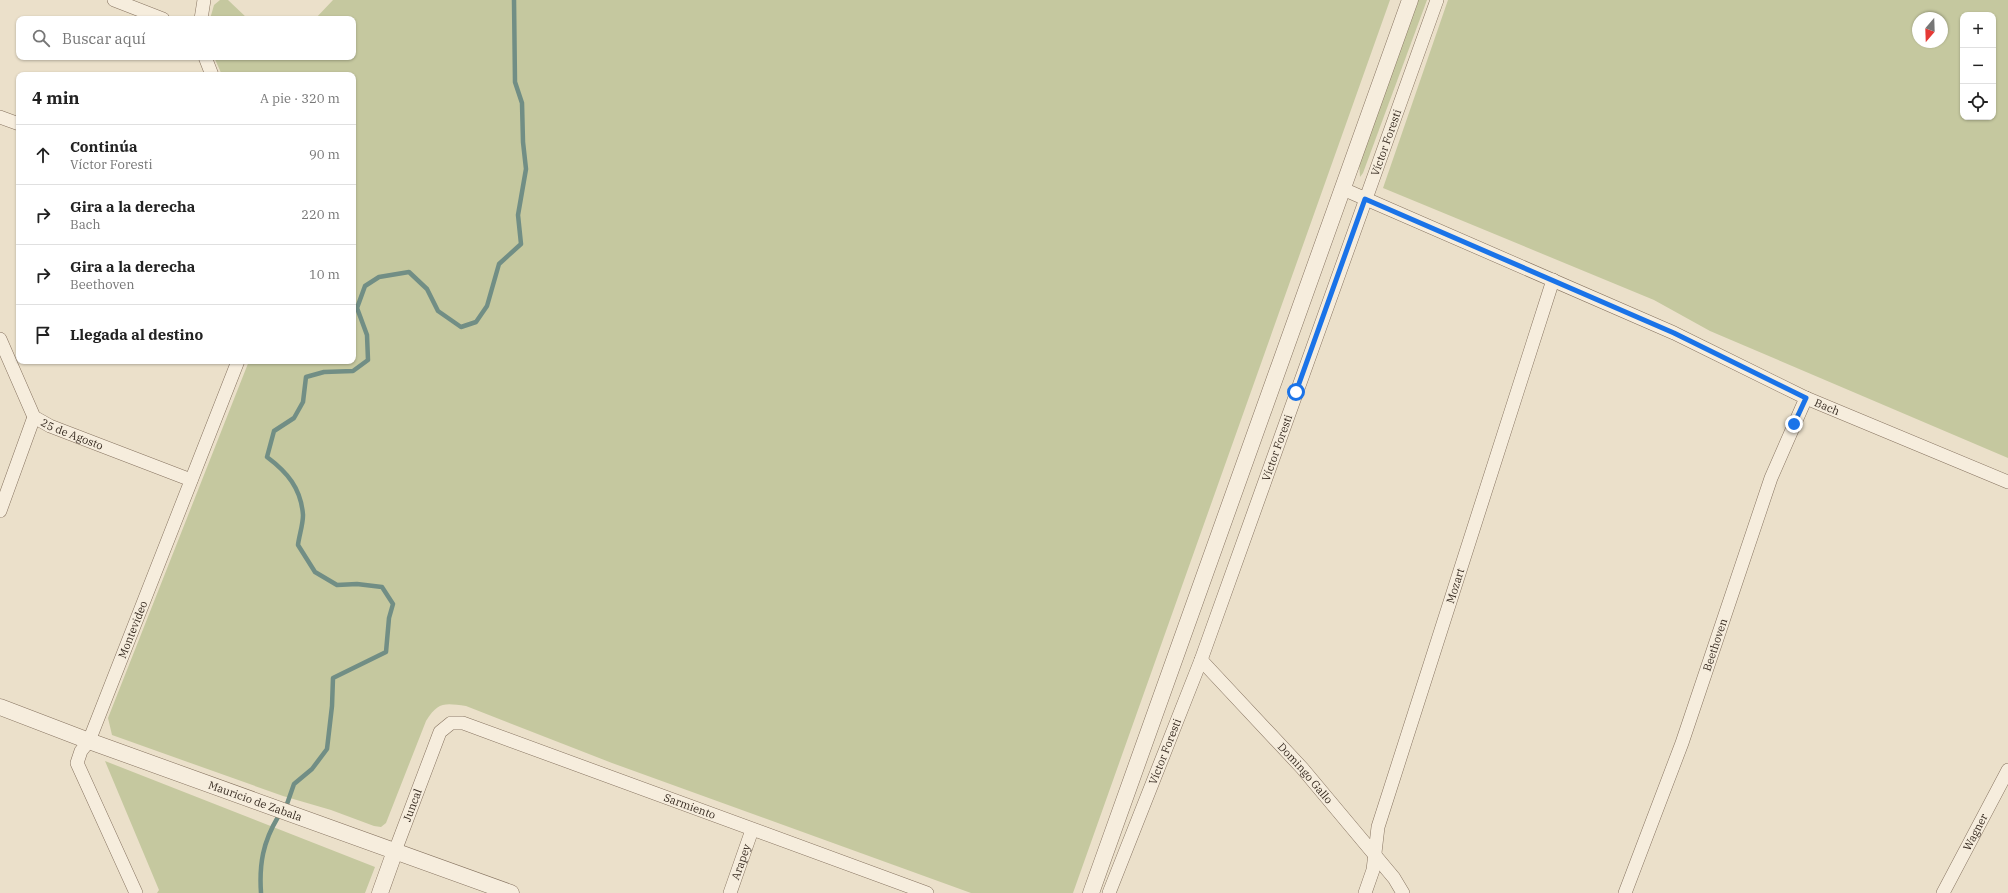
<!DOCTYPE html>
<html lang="es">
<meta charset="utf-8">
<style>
body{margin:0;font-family:"IBM Plex Serif",serif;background:#f2f2f2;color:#222}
.controls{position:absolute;right:12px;top:12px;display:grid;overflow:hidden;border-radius:8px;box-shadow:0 1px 3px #0004}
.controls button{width:36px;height:36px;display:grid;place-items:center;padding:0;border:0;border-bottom:1px solid #e0e0e0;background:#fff;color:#222;font:20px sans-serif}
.compass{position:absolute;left:1912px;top:12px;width:36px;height:36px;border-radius:50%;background:#fff;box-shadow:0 1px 3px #0004;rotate:199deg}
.stop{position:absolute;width:12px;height:12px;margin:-9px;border:3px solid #1a73e8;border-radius:50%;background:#fff}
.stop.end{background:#1a73e8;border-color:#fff;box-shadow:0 1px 4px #0008}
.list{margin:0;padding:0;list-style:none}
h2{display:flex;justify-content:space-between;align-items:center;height:52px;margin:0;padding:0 16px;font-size:17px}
h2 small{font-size:13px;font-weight:400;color:#767676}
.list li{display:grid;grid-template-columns:26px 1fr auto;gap:12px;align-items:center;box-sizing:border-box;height:60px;padding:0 16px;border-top:1px solid #e0e0e0}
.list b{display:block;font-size:15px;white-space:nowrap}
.list p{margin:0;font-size:13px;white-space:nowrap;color:#767676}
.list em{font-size:13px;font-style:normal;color:#767676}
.icon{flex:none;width:22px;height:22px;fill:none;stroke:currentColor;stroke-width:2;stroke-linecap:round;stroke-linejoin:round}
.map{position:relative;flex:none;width:2008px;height:893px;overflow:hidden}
.search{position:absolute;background:#fff;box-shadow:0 1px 3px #0004;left:16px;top:16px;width:340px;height:44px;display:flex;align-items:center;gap:10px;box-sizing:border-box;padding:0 14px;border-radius:8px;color:#767676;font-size:15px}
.panel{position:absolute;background:#fff;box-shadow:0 1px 3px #0004;left:16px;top:72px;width:340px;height:292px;border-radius:8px}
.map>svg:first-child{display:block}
.green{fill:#c5c89f;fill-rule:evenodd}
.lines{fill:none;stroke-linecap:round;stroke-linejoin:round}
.stream{stroke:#718e85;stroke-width:4.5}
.minor-casing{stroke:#867360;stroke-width:14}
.tertiary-casing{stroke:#867360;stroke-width:17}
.minor{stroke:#f6eddd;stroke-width:13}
.tertiary{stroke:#f6eddd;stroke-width:16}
.route{stroke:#1a73e8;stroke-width:5}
.labels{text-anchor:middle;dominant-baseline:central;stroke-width:3;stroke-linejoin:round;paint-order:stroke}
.street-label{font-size:11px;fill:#382c22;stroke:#f3ead9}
</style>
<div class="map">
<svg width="2008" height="893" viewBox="0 0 2008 893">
<rect width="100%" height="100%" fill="#ebe0ca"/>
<g class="green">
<path d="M220,0H228L248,19H210L214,5Z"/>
<path d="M333,0H1390L1073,893H971L612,763L466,706C444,703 438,702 426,721L386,823L381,827L374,826L331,810L283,796L112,735L108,718L249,361H353V75H222L214,57H353V19H315Z"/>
<path d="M1416,0H1427L1363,173L1360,177L1359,162Z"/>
<path d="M1448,0H2008V458L1710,331L1654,300L1383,188ZM1963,15H1993V117H1963ZM1918,18H1942V42H1918Z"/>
<path d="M105,761L375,867L365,893H157L159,890Z"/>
</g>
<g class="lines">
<g class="stream">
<path d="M287,804L294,784L312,769L327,749L332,706L333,678L386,652L389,618L393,604L382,587L357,584L337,585L315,572L298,545C299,536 303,525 303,515C301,488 287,472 267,457L274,431L294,418L303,402L306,377L324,372L353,371L368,360L367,335L357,308L365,286L379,277L409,272L427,289L438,311L461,327L476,322L487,306L499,264L521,244L518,215L526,169L523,142L522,103L515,82L514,0"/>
<path d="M261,893C259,864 263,842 278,817"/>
</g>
<defs>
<g id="minor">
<path d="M114,0L163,19"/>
<path d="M201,19L204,0"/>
<path d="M205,57L212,75"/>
<path d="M0,117L19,124"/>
<path id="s1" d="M1343,189L1674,333L1806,398L2008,482"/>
<path id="s2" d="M0,339L34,417L50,426L191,480"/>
<path d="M0,511L34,417"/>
<path id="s3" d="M1201,660L1302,768L1394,878L1403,893"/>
<path id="s4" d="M395,851L440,732L451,723H463L927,893"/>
<path id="s5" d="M136,893L77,763L81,751L89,741L238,361"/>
<path id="s6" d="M730,893L752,830"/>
<path id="s7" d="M1109,893L1201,660L1437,0"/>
<path id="s8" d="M1365,893L1373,870L1378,827L1553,280"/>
<path id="s9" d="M1625,893L1682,743L1771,478L1806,398"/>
<path id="s10" d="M1943,893L2008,770"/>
</g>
<g id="tertiary">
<path id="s11" d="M0,707L89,741L511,893"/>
<path d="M380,893L395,851"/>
<path d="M1091,893L1410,0"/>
</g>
</defs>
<use href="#minor" class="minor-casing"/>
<use href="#tertiary" class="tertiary-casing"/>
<use href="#minor" class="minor"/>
<use href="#tertiary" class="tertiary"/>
</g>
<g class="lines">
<path class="route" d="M1296,392L1365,199L1674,333L1806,398L1794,424"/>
</g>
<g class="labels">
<g class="street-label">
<text stroke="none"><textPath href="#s7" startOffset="800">Víctor Foresti</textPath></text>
<text stroke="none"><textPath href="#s1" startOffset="531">Bach</textPath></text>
<text stroke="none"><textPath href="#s2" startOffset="127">25 de Agosto</textPath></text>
<text stroke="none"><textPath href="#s7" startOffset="476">Víctor Foresti</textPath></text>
<text stroke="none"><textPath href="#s8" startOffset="321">Mozart</textPath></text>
<text stroke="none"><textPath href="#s5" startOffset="288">Montevideo</textPath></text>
<text stroke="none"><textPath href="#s9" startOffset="264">Beethoven</textPath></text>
<text stroke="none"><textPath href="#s7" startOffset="152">Víctor Foresti</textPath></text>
<text stroke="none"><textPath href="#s3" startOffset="154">Domingo Gallo</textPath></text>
<text stroke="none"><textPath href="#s11" startOffset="272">Mauricio de Zabala</textPath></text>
<text stroke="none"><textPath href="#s4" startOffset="49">Juncal</textPath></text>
<text stroke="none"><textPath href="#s4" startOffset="395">Sarmiento</textPath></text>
<text stroke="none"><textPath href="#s10" startOffset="69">Wagner</textPath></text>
<text stroke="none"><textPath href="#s6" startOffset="33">Arapey</textPath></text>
</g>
</g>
</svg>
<div class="controls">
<button>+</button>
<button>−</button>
<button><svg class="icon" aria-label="locate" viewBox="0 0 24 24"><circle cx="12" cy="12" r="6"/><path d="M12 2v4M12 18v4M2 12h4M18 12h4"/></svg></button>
</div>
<svg class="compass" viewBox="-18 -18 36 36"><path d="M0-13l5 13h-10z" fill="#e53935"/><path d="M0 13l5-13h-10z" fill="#767676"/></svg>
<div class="stop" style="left:1296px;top:392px"></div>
<div class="stop end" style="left:1794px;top:424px"></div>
<div class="search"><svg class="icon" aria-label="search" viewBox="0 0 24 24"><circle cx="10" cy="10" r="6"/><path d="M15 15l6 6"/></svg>Buscar aquí</div>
<section class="panel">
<h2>4 min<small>A pie · 320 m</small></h2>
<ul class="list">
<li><svg class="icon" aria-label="ahead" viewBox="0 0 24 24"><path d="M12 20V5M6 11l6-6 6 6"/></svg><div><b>Continúa</b><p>Víctor Foresti</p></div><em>90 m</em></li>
<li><svg class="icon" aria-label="right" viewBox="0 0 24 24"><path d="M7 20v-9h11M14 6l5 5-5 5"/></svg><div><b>Gira a la derecha</b><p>Bach</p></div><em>220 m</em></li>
<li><svg class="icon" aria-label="right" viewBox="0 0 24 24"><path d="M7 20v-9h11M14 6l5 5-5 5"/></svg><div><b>Gira a la derecha</b><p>Beethoven</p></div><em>10 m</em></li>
<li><svg class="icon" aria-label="arrive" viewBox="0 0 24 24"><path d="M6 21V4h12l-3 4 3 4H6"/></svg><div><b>Llegada al destino</b></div></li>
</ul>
</section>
</div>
